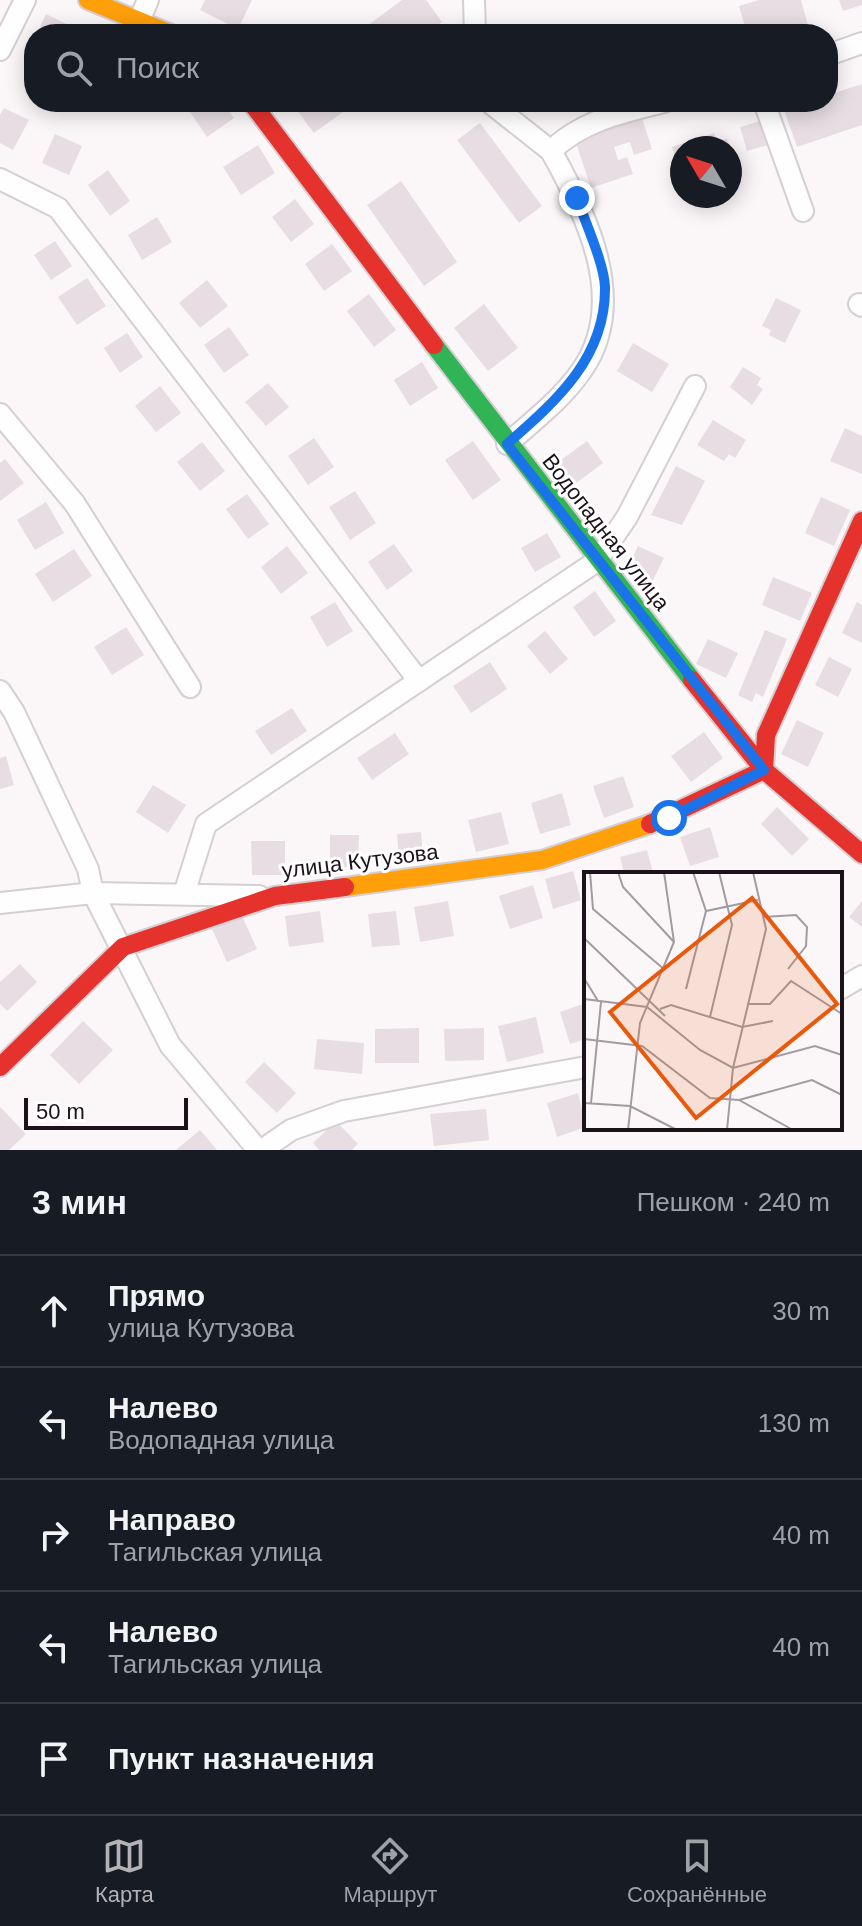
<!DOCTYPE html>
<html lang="ru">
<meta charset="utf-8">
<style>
body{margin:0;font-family:Helvetica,sans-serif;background:#20242c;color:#f1f3f6}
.compass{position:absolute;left:670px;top:136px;width:72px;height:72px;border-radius:50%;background:#171b24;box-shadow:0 4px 20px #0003;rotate:309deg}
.scale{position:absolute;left:24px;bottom:20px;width:164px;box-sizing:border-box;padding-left:8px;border:4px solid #1c1219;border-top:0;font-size:22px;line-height:28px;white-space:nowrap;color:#1c1219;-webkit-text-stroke:6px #fff;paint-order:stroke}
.stop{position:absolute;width:24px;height:24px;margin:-18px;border:6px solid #1a73e8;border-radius:50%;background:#fff}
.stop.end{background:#1a73e8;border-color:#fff;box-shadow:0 2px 8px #0008}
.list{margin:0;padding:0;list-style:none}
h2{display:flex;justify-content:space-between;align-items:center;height:104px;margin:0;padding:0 32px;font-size:34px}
h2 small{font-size:26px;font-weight:400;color:#9ea1a6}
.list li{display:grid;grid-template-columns:52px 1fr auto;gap:24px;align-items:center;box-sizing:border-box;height:112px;padding:0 32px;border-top:2px solid #363941}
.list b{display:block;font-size:30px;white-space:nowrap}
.list p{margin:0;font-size:26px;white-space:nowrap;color:#9ea1a6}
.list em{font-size:26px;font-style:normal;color:#9ea1a6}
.icon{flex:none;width:44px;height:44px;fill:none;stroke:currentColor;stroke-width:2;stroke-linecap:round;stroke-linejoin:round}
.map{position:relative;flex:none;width:862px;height:1150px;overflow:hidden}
.search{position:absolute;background:#171b24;box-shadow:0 4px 20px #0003;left:24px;right:24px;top:24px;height:88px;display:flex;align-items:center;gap:20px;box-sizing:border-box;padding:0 28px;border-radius:32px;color:#9ea1a6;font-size:30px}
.sheet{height:664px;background:#171b24}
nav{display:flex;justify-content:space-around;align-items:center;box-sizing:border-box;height:112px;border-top:2px solid #363941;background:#171b24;font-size:22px;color:#9ea1a6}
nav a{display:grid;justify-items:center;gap:4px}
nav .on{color:#b4b2b6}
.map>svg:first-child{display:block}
.building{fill:#e7dde3}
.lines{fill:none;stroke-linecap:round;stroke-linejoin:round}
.street-casing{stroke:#d5ced2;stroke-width:24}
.fast-casing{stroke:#d5ced2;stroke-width:22}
.slow-casing{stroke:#d5ced2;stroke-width:22}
.jam-casing{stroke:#d5ced2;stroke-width:22}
.street{stroke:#fefefe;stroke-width:20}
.fast{stroke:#30b455;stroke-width:18}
.slow{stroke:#ff9f0a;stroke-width:18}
.jam{stroke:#e5322d;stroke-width:18}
.route{stroke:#1a73e8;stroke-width:10}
.labels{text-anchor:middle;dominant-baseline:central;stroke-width:6;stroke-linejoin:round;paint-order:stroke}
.street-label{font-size:22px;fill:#1c1219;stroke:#fff}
.inset-road{fill:none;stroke:#a29b9f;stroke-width:2}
.view{fill:#e8590c;fill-opacity:0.15;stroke:#e8590c;stroke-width:4}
.inset-edge{fill:none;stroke:#1c1219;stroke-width:4}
</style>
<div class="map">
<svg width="862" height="1150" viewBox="0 0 862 1150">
<rect width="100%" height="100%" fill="#fbf7f9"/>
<g class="building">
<path d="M205,0H252L238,29L200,10Z"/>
<path d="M402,0H426L442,22L426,34H373L367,26Z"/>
<path d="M759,0H801L808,25L774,34H747L739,6Z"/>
<path d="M839,0H862V5L843,11Z"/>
<path d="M46,14L73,27L69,34H37Z"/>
<path d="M699,24L702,34H670V33Z"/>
<path d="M862,84V125L797,147L784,110L808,102H828V95Z"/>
<path d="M198,102H222L234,118L207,137L188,109Z"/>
<path d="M291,102H336L343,112L314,133Z"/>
<path d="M4,108L29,120L13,150L0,143V115Z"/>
<path d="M642,118L652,149L634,155L630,142L614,147L618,160L627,157L633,174L591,188L575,140Z"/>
<path d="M764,120L771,144L747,151L740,127Z"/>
<path d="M480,123L542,206L519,223L457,140Z"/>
<path d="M714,133L717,142L727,139L730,148H682L681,176L672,147Z"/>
<path d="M55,134L82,146L69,175L42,163Z"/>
<path d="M258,145L275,173L241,195L223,167Z"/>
<path d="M108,170L130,201L110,216L88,185Z"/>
<path d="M401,181L457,262L424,286L367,205Z"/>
<path d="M295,199L314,224L291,242L272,217Z"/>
<path d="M157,217L172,242L142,260L128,235Z"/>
<path d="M55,241L72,266L51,280L34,255Z"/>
<path d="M332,244L352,271L324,291L305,264Z"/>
<path d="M87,278L106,306L77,325L58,297Z"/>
<path d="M207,280L228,306L200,328L179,303Z"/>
<path d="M369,294L396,330L374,347L347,311Z"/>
<path d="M776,298L801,310L785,343L769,335L771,330L762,326Z"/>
<path d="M484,304L518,348L488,371L454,328Z"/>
<path d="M229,327L249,355L224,373L204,345Z"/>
<path d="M127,333L143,357L120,373L104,348Z"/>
<path d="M633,343L669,364L652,392L617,371Z"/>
<path d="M422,362L438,388L410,406L394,380Z"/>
<path d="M743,367L761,378L757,385L763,389L752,405L730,387Z"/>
<path d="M268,383L289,407L266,426L245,402Z"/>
<path d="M160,386L181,413L156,432L135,406Z"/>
<path d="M713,420L746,440L735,458L729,454L724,461L697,445Z"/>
<path d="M845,428L862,436V474L830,461Z"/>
<path d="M314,438L334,467L308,485L288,456Z"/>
<path d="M473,441L501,480L473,500L445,460Z"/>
<path d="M587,441L603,463L571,487L554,465Z"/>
<path d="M202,442L225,471L200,491L177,462Z"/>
<path d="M5,459L24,483L0,501V463Z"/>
<path d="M676,466L705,481L682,525L651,515Z"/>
<path d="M355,491L376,523L350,540L329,507Z"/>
<path d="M247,494L269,524L248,539L226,509Z"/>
<path d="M821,497L850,510L834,546L805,533Z"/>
<path d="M46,502L64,533L35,550L17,520Z"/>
<path d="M547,533L561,557L535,572L521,548Z"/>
<path d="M394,544L413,571L387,590L368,562Z"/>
<path d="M287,546L308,573L281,594L261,567Z"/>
<path d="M638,546L664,558L651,584L643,580L646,573L629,565Z"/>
<path d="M74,549L92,576L53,602L35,574Z"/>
<path d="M773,577L812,593L800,621L762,605Z"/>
<path d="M595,591L616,621L594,637L573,607Z"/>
<path d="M335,602L353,631L327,647L310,617Z"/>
<path d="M857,602L862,605V643L842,633Z"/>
<path d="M126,627L144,655L112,675L94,647Z"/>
<path d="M765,630L787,639L763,697L756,693L752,702L738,695Z"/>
<path d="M545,631L568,659L550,674L527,646Z"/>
<path d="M708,639L738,653L726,678L696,664Z"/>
<path d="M829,657L852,669L838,697L815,685Z"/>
<path d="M490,662L507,689L471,713L453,686Z"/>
<path d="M292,708L307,731L271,755L255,731Z"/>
<path d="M797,720L824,733L808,767L781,754Z"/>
<path d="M704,732L723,758L691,782L671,756Z"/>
<path d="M395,733L409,754L372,780L357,758Z"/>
<path d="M6,756L14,785L0,789V758Z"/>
<path d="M623,776L634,807L604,818L593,786Z"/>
<path d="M153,785L186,805L168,833L136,812Z"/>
<path d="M562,793L571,825L540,834L531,803Z"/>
<path d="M777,807L809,839L792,856L761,824Z"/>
<path d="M501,812L509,844L476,852L468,820Z"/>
<path d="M710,827L719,857L690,866L680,837Z"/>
<path d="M421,832L423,858L399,860L397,834Z"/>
<path d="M330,835H359L358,867H330Z"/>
<path d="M251,841H285V875H252Z"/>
<path d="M647,850L653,873L624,874L620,857Z"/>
<path d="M573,871L581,900L553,909L545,879Z"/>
<path d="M533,885L543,918L510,929L499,896Z"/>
<path d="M448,901L454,936L420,942L414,907Z"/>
<path d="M862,901V927L849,917Z"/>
<path d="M320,911L324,942L289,947L285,916Z"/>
<path d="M396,911L400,945L372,947L368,914Z"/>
<path d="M242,916L257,949L227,962L212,929Z"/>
<path d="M20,964L37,982L7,1011L0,1004V982Z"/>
<path d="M586,1003V1039L570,1044L560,1012Z"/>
<path d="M536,1017L544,1053L507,1062L498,1026Z"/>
<path d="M83,1021L113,1050L79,1084L50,1055Z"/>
<path d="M419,1028V1063H375V1029Z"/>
<path d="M484,1028V1060L445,1061L444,1029Z"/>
<path d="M317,1039L364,1043L362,1074L314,1069Z"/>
<path d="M264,1062L296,1093L277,1113L245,1082Z"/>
<path d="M578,1093L586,1127L557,1137L547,1103Z"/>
<path d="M0,1107L26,1134L9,1150H0Z"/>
<path d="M486,1109L489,1140L434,1146L430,1114Z"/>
<path d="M336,1121L358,1144L352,1150H319L313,1143Z"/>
<path d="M200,1130L217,1150H176Z"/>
</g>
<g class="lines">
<defs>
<g id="street">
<path d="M474,0L475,34"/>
<path d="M139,21L148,0"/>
<path d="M0,50L25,0"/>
<path d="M828,55L862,43"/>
<path d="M489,102L551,151"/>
<path d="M764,102L803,211"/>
<path d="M0,179L58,208L419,681"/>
<path d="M859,304L862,306"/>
<path d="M0,414L75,504L190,687"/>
<path d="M507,444C533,421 562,399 582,370C629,302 587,215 551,151C581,121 623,112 664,102"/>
<path d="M0,691L14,712L88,869L93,893L170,1045L258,1150"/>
<path d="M184,894L206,824L597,561L627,517L695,386"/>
<path d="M0,903L93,893L259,896"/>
<path d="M840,989L862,976"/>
<path d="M262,1150L291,1130L344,1111L586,1067"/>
</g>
<path id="fast" d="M434,345L692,680"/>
<g id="slow">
<path d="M88,0L171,34"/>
<path d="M345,887L542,860L650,824"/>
</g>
<g id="jam">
<path d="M251,102L434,345"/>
<path d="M692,680L764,770L862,854"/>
<path d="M650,824L764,770L766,735L862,521"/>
<path d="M0,1067L123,947L275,896L345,887"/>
</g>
</defs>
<use href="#street" class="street-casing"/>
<use href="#fast" class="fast-casing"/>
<use href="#slow" class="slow-casing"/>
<use href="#jam" class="jam-casing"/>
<use href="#street" class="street"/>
<use href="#fast" class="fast"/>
<use href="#slow" class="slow"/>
<use href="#jam" class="jam"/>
</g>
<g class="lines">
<path class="route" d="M577,198C585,222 604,263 605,287C606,358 556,401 507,444L764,770L669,818"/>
</g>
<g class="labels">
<g class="street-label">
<text transform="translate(606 532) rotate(52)">Водопадная улица</text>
<text transform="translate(360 861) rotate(-7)">улица Кутузова</text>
</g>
</g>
<g transform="translate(584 872)">
<rect width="258" height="258" fill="#fbf7f9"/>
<path class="inset-road" d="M6,0L9,37L81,98M34,0L39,15L90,70M109,0L122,39L174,28M179,45L212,43L223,55L222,74L204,97M0,66L81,144M0,106L14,129M102,117L122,39M0,127L63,135L116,178L149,196L231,174L258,183M163,132H186L207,109L258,142M76,137L87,133L158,155L189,149M126,145L148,53L135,0M0,167L58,174L126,226L155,228L209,258M155,228L228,208L258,223M0,231L46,234L93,258M7,231L17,130M44,258L56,151L90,70L80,0M143,258L149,196L182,57L169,0"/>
<path class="view" d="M168,26L253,132L112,246L26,140Z"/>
<rect width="258" height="258" class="inset-edge"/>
</g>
</svg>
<svg class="compass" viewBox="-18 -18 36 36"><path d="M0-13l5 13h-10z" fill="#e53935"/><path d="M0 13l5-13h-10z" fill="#9ea1a6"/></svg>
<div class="scale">50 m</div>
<div class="stop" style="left:669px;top:818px"></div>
<div class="stop end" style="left:577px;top:198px"></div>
<div class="search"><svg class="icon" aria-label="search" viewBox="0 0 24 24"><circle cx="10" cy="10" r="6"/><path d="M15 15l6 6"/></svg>Поиск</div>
</div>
<section class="sheet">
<h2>3 мин<small>Пешком · 240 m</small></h2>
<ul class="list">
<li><svg class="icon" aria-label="ahead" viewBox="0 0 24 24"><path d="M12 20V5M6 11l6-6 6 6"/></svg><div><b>Прямо</b><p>улица Кутузова</p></div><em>30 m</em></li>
<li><svg class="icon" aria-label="left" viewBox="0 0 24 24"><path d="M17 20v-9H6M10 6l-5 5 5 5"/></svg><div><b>Налево</b><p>Водопадная улица</p></div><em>130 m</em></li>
<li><svg class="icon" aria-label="right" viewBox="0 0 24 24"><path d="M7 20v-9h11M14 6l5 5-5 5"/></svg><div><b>Направо</b><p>Тагильская улица</p></div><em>40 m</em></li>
<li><svg class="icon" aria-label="left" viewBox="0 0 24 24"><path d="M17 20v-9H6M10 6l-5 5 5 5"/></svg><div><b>Налево</b><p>Тагильская улица</p></div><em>40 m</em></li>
<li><svg class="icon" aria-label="arrive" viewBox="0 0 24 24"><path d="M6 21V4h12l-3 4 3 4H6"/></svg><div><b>Пункт назначения</b></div></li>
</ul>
</section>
<nav>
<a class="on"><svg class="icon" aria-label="map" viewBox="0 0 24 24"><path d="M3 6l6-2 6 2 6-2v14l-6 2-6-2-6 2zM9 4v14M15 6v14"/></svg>Карта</a>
<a><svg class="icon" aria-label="directions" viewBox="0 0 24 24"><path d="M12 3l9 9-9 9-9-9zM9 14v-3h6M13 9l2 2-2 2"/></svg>Маршрут</a>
<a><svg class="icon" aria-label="saved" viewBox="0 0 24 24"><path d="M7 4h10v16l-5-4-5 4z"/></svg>Сохранённые</a>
</nav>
